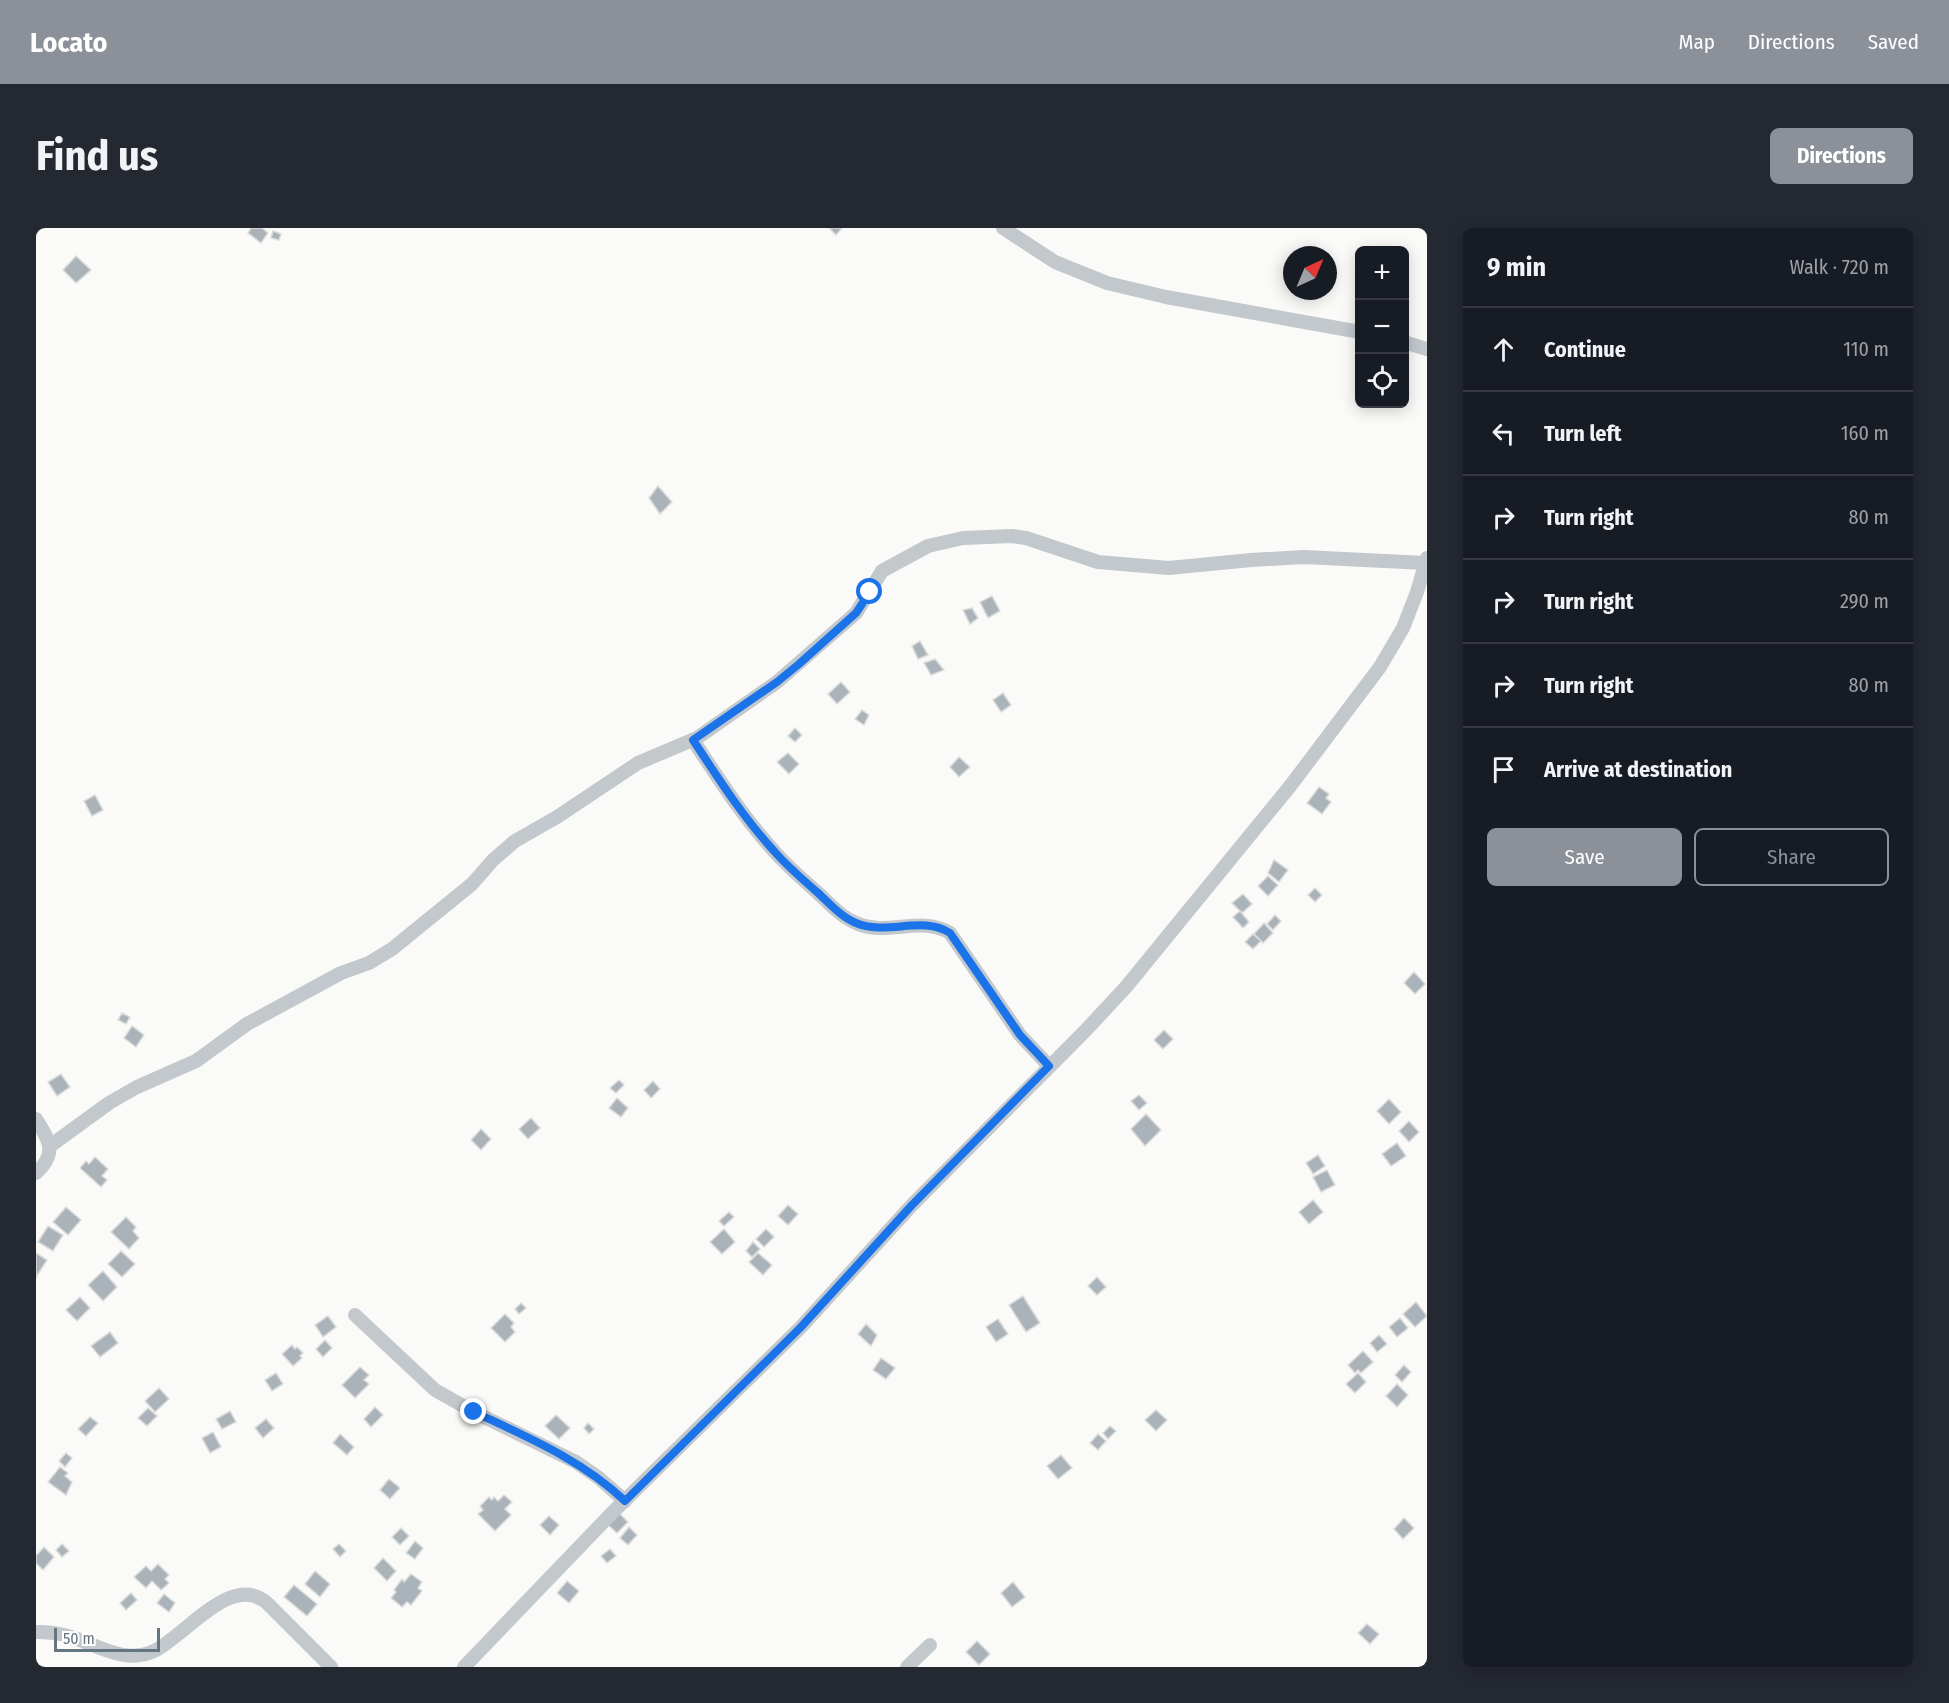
<!DOCTYPE html>
<meta charset="utf-8">
<style>
body{margin:0;font-family:"Fira Sans Condensed",sans-serif;background:#242831;color:#f1f3f6}
.controls{position:absolute;right:18px;top:18px;display:grid;overflow:hidden;border-radius:9px;box-shadow:0 3px 15px #0003}
.controls button{width:54px;height:54px;display:grid;place-items:center;padding:0;border:0;border-bottom:2px solid #363941;background:#171b24;color:#f1f3f6;font:30px sans-serif}
.compass{position:absolute;left:1247px;top:18px;width:54px;height:54px;border-radius:50%;background:#171b24;box-shadow:0 3px 15px #0003;rotate:44deg}
.scale{position:absolute;left:18px;bottom:15px;width:106px;box-sizing:border-box;padding-left:6px;border:3px solid #657683;border-top:0;font-size:16px;line-height:21px;white-space:nowrap;color:#657683;-webkit-text-stroke:4px #fff;paint-order:stroke}
.stop{position:absolute;width:18px;height:18px;margin:-14px;border:4px solid #1a73e8;border-radius:50%;background:#fff}
.stop.end{background:#1a73e8;border-color:#fff;box-shadow:0 2px 6px #0008}
.list{margin:0;padding:0;list-style:none}
h2{display:flex;justify-content:space-between;align-items:center;height:78px;margin:0;padding:0 24px;font-size:26px}
h2 small{font-size:20px;font-weight:400;color:#9ea1a6}
.list li{display:grid;grid-template-columns:39px 1fr auto;gap:18px;align-items:center;box-sizing:border-box;height:84px;padding:0 24px;border-top:2px solid #363941}
.list b{display:block;font-size:22px;white-space:nowrap}
.list em{font-size:20px;font-style:normal;color:#9ea1a6}
.actions{display:flex;gap:12px;padding:18px 24px}
.actions a{flex:1;padding:14px 0;border:2px solid #8c9099;border-radius:9px;text-align:center;font-size:21px;color:#8c9099}
.actions .main{background:#8c9099;color:#fff}
.icon{flex:none;width:33px;height:33px;fill:none;stroke:currentColor;stroke-width:2;stroke-linecap:round;stroke-linejoin:round}
.map{position:relative;flex:none;width:1391px;height:1439px;overflow:hidden;border-radius:9px}
header{display:flex;align-items:center;gap:36px;box-sizing:border-box;height:84px;padding:0 30px;background:#8c9099;color:#fff}
header strong{font-size:28px}
nav{display:flex;gap:33px;margin-inline-start:auto;font-size:21px}
.intro{display:flex;align-items:center;justify-content:space-between;box-sizing:border-box;height:144px;padding:0 36px}
h1{margin:0;font-size:42px}
.button{padding:15px 27px;border-radius:9px;background:#8c9099;color:#fff;font-size:21px;font-weight:700}
main{display:flex;gap:36px;padding:0 36px}
aside{flex:1;background:#171b24;border-radius:9px;box-shadow:0 3px 15px #0003}
.map>svg:first-child{display:block}
.building{fill:#aab3b9;stroke:#dcdcda;stroke-width:1.5}
.lines{fill:none;stroke-linecap:round;stroke-linejoin:round}
.street{stroke:#c3c8cc;stroke-width:14}
.route{stroke:#1a73e8;stroke-width:8}
</style>
<header>
<strong>Locato</strong>
<nav><a>Map</a><a>Directions</a><a>Saved</a></nav>
</header>
<div class="intro"><h1>Find us</h1><a class="button">Directions</a></div>
<main>
<div class="map">
<svg width="1391" height="1439" viewBox="0 0 1391 1439">
<rect width="100%" height="100%" fill="#fafaf8"/>
<g class="building">
<path d="M215,0H226L232,5L225,15L212,5Z"/>
<path d="M793,0H806L800,7Z"/>
<path d="M237,3L245,6L243,12L235,10Z"/>
<path d="M40,28L55,42L40,55L27,42Z"/>
<path d="M622,258L636,274L624,286L613,270Z"/>
<path d="M956,368L964,383L952,390L944,374Z"/>
<path d="M936,380L942,390L934,396L927,382Z"/>
<path d="M884,413L892,427L882,431L876,418Z"/>
<path d="M899,431L908,442L895,447L888,435Z"/>
<path d="M805,454L814,464L801,476L792,466Z"/>
<path d="M967,465L975,477L965,484L957,472Z"/>
<path d="M826,482L833,487L828,497L819,491Z"/>
<path d="M759,500L766,507L759,514L752,508Z"/>
<path d="M752,525L763,536L753,546L741,534Z"/>
<path d="M923,529L934,539L923,549L914,539Z"/>
<path d="M1283,559L1293,566L1290,570L1295,574L1286,586L1271,575Z"/>
<path d="M59,567L67,582L56,588L48,573Z"/>
<path d="M1238,632L1252,642L1243,654L1232,645Z"/>
<path d="M1232,648L1242,657L1232,668L1222,658Z"/>
<path d="M1279,660L1286,667L1279,674L1272,667Z"/>
<path d="M1207,666L1216,676L1206,685L1196,675Z"/>
<path d="M1204,683L1213,694L1207,700L1197,689Z"/>
<path d="M1239,687L1245,693L1237,702L1231,696Z"/>
<path d="M1228,695L1237,705L1227,715L1218,706Z"/>
<path d="M1217,706L1225,713L1217,721L1209,714Z"/>
<path d="M1378,744L1389,756L1379,766L1368,755Z"/>
<path d="M86,785L94,789L90,796L82,792Z"/>
<path d="M96,798L108,807L100,819L88,810Z"/>
<path d="M1128,802L1137,811L1127,821L1118,812Z"/>
<path d="M25,846L34,859L21,868L12,854Z"/>
<path d="M583,852L588,857L580,865L574,860Z"/>
<path d="M617,853L624,861L615,870L608,862Z"/>
<path d="M1103,867L1111,875L1103,882L1095,873Z"/>
<path d="M581,870L592,880L585,889L573,880Z"/>
<path d="M1353,871L1365,884L1353,896L1341,883Z"/>
<path d="M1110,886L1125,902L1109,918L1095,901Z"/>
<path d="M495,890L504,900L492,911L483,901Z"/>
<path d="M1373,893L1383,904L1373,914L1363,903Z"/>
<path d="M445,901L455,911L445,922L435,912Z"/>
<path d="M1361,915L1370,928L1355,938L1346,926Z"/>
<path d="M1282,927L1289,938L1277,946L1270,935Z"/>
<path d="M59,929L72,941L66,948L71,952L65,959L44,940L50,933L53,936Z"/>
<path d="M1291,942L1299,957L1285,964L1277,949Z"/>
<path d="M1277,972L1287,984L1273,996L1263,984Z"/>
<path d="M752,977L762,986L752,997L742,988Z"/>
<path d="M30,979L45,992L32,1007L17,994Z"/>
<path d="M693,984L698,989L688,998L683,993Z"/>
<path d="M90,989L100,999L97,1003L103,1010L93,1021L75,1004Z"/>
<path d="M12,998L27,1007L17,1023L2,1014Z"/>
<path d="M688,1001L699,1014L686,1026L674,1014Z"/>
<path d="M730,1001L738,1009L728,1019L720,1011Z"/>
<path d="M717,1014L724,1021L716,1029L710,1023Z"/>
<path d="M85,1023L99,1036L86,1049L72,1036Z"/>
<path d="M0,1025L11,1032L0,1049Z"/>
<path d="M722,1025L736,1037L727,1047L713,1034Z"/>
<path d="M67,1043L81,1059L67,1073L52,1057Z"/>
<path d="M1061,1049L1070,1059L1061,1067L1052,1058Z"/>
<path d="M987,1068L1004,1095L990,1104L973,1077Z"/>
<path d="M44,1069L54,1080L41,1093L30,1082Z"/>
<path d="M1380,1074L1391,1088L1379,1099L1367,1086Z"/>
<path d="M485,1075L490,1080L483,1086L479,1081Z"/>
<path d="M469,1086L478,1095L475,1099L479,1104L469,1114L455,1100Z"/>
<path d="M292,1088L300,1099L287,1109L279,1097Z"/>
<path d="M1364,1090L1372,1100L1361,1109L1353,1099Z"/>
<path d="M962,1091L972,1106L960,1114L950,1099Z"/>
<path d="M830,1096L841,1107L835,1118L822,1106Z"/>
<path d="M74,1104L82,1115L64,1129L55,1118Z"/>
<path d="M1343,1107L1351,1116L1341,1124L1334,1115Z"/>
<path d="M289,1112L296,1120L287,1129L280,1121Z"/>
<path d="M256,1117L259,1121L261,1119L267,1125L264,1128L266,1130L257,1138L246,1126Z"/>
<path d="M1327,1123L1337,1134L1325,1145L1322,1142L1319,1145L1312,1137Z"/>
<path d="M845,1130L859,1140L850,1151L837,1142Z"/>
<path d="M1368,1137L1375,1144L1366,1154L1359,1147Z"/>
<path d="M324,1139L333,1147L328,1152L333,1156L319,1170L306,1157Z"/>
<path d="M240,1145L247,1156L236,1163L229,1152Z"/>
<path d="M1322,1145L1330,1154L1319,1165L1310,1156Z"/>
<path d="M1361,1156L1372,1167L1361,1179L1350,1168Z"/>
<path d="M123,1160L133,1171L119,1184L109,1173Z"/>
<path d="M339,1179L347,1187L335,1199L328,1191Z"/>
<path d="M112,1180L121,1188L111,1198L102,1190Z"/>
<path d="M1120,1182L1131,1192L1120,1203L1109,1192Z"/>
<path d="M194,1183L200,1194L186,1201L180,1191Z"/>
<path d="M520,1187L534,1200L523,1211L509,1198Z"/>
<path d="M54,1189L62,1195L50,1208L42,1201Z"/>
<path d="M230,1191L238,1200L227,1210L219,1200Z"/>
<path d="M552,1195L558,1201L553,1206L548,1200Z"/>
<path d="M1074,1198L1080,1203L1072,1211L1067,1205Z"/>
<path d="M177,1204L185,1219L174,1225L166,1210Z"/>
<path d="M304,1206L318,1219L311,1227L297,1215Z"/>
<path d="M1062,1206L1070,1213L1062,1222L1054,1215Z"/>
<path d="M30,1225L36,1230L29,1239L23,1233Z"/>
<path d="M1025,1227L1036,1240L1022,1251L1011,1238Z"/>
<path d="M24,1239L32,1245L29,1248L36,1254L30,1267L12,1254Z"/>
<path d="M353,1251L364,1260L354,1271L344,1262Z"/>
<path d="M468,1267L476,1274L469,1281L475,1287L459,1303L442,1286L447,1282L444,1278L453,1269L456,1272L458,1269L462,1273Z"/>
<path d="M583,1285L592,1294L581,1305L572,1297Z"/>
<path d="M513,1288L523,1297L514,1307L504,1297Z"/>
<path d="M1368,1290L1378,1300L1367,1311L1358,1301Z"/>
<path d="M593,1299L601,1307L592,1317L584,1310Z"/>
<path d="M365,1300L373,1308L364,1317L356,1309Z"/>
<path d="M379,1313L387,1320L379,1331L370,1325Z"/>
<path d="M26,1316L33,1323L26,1329L20,1322Z"/>
<path d="M303,1316L310,1323L304,1329L297,1321Z"/>
<path d="M8,1319L18,1329L7,1342L0,1335V1328Z"/>
<path d="M574,1321L580,1328L571,1335L565,1328Z"/>
<path d="M347,1330L360,1343L351,1353L338,1340Z"/>
<path d="M122,1336L133,1347L129,1351L133,1355L125,1362L116,1353L110,1360L98,1349L110,1338L115,1343Z"/>
<path d="M279,1343L294,1356L284,1369L269,1356Z"/>
<path d="M375,1346L386,1354L382,1360L386,1363L375,1377L371,1374L366,1379L355,1370L360,1364L358,1362L366,1351L368,1354Z"/>
<path d="M531,1353L543,1363L533,1375L521,1365Z"/>
<path d="M977,1354L989,1369L976,1379L965,1365Z"/>
<path d="M258,1357L281,1376L271,1388L248,1369Z"/>
<path d="M95,1365L101,1372L90,1382L84,1375Z"/>
<path d="M128,1366L139,1375L133,1384L121,1375Z"/>
<path d="M1331,1396L1343,1406L1334,1416L1322,1405Z"/>
<path d="M941,1413L954,1426L943,1437L930,1424Z"/>
</g>
<g class="lines">
<g class="street">
<path d="M967,0L1019,34L1071,55L1130,69L1324,104"/>
<path d="M1368,114L1391,121"/>
<path d="M657,512C682,550 707,589 738,623C751,638 766,651 781,664C793,675 805,689 820,695C851,709 885,687 914,705L984,807L1013,838"/>
<path d="M0,891C13,912 22,925 0,945"/>
<path d="M14,918L73,875L101,859L160,833L211,796L305,745L333,735L356,721L436,656L457,632L479,613L521,589L602,535L661,510L741,454L820,385L846,343L892,318L927,310L976,308L990,310L1062,334L1133,340L1215,332L1268,329L1389,335"/>
<path d="M319,1087L399,1162L438,1184L540,1234L563,1250L589,1273"/>
<path d="M0,1404C10,1404 22,1405 32,1408C61,1416 89,1438 120,1422C151,1406 197,1343 232,1376L295,1439"/>
<path d="M428,1439L574,1287L765,1099L876,977L1050,802L1090,759L1255,557L1344,439L1367,400L1381,364L1391,330"/>
<path d="M871,1439L894,1417"/>
</g>
</g>
<g class="lines">
<path class="route" d="M438,1184C491,1209 546,1232 589,1273L765,1099L876,977L1013,838L984,807L914,705C886,687 851,708 820,695C805,689 793,675 781,664C766,651 751,638 738,623C707,589 682,550 657,512L741,454L763,436L820,385L834,364"/>
</g>
</svg>
<div class="controls">
<button>+</button>
<button>−</button>
<button><svg class="icon" aria-label="locate" viewBox="0 0 24 24"><circle cx="12" cy="12" r="6"/><path d="M12 2v4M12 18v4M2 12h4M18 12h4"/></svg></button>
</div>
<svg class="compass" viewBox="-18 -18 36 36"><path d="M0-13l5 13h-10z" fill="#e53935"/><path d="M0 13l5-13h-10z" fill="#9ea1a6"/></svg>
<div class="scale">50 m</div>
<div class="stop" style="left:834px;top:364px"></div>
<div class="stop end" style="left:438px;top:1184px"></div>
</div>
<aside>
<h2>9 min<small>Walk · 720 m</small></h2>
<ul class="list">
<li><svg class="icon" aria-label="ahead" viewBox="0 0 24 24"><path d="M12 20V5M6 11l6-6 6 6"/></svg><div><b>Continue</b></div><em>110 m</em></li>
<li><svg class="icon" aria-label="left" viewBox="0 0 24 24"><path d="M17 20v-9H6M10 6l-5 5 5 5"/></svg><div><b>Turn left</b></div><em>160 m</em></li>
<li><svg class="icon" aria-label="right" viewBox="0 0 24 24"><path d="M7 20v-9h11M14 6l5 5-5 5"/></svg><div><b>Turn right</b></div><em>80 m</em></li>
<li><svg class="icon" aria-label="right" viewBox="0 0 24 24"><path d="M7 20v-9h11M14 6l5 5-5 5"/></svg><div><b>Turn right</b></div><em>290 m</em></li>
<li><svg class="icon" aria-label="right" viewBox="0 0 24 24"><path d="M7 20v-9h11M14 6l5 5-5 5"/></svg><div><b>Turn right</b></div><em>80 m</em></li>
<li><svg class="icon" aria-label="arrive" viewBox="0 0 24 24"><path d="M6 21V4h12l-3 4 3 4H6"/></svg><div><b>Arrive at destination</b></div></li>
</ul>
<div class="actions"><a class="main">Save</a><a>Share</a></div>
</aside>
</main>
